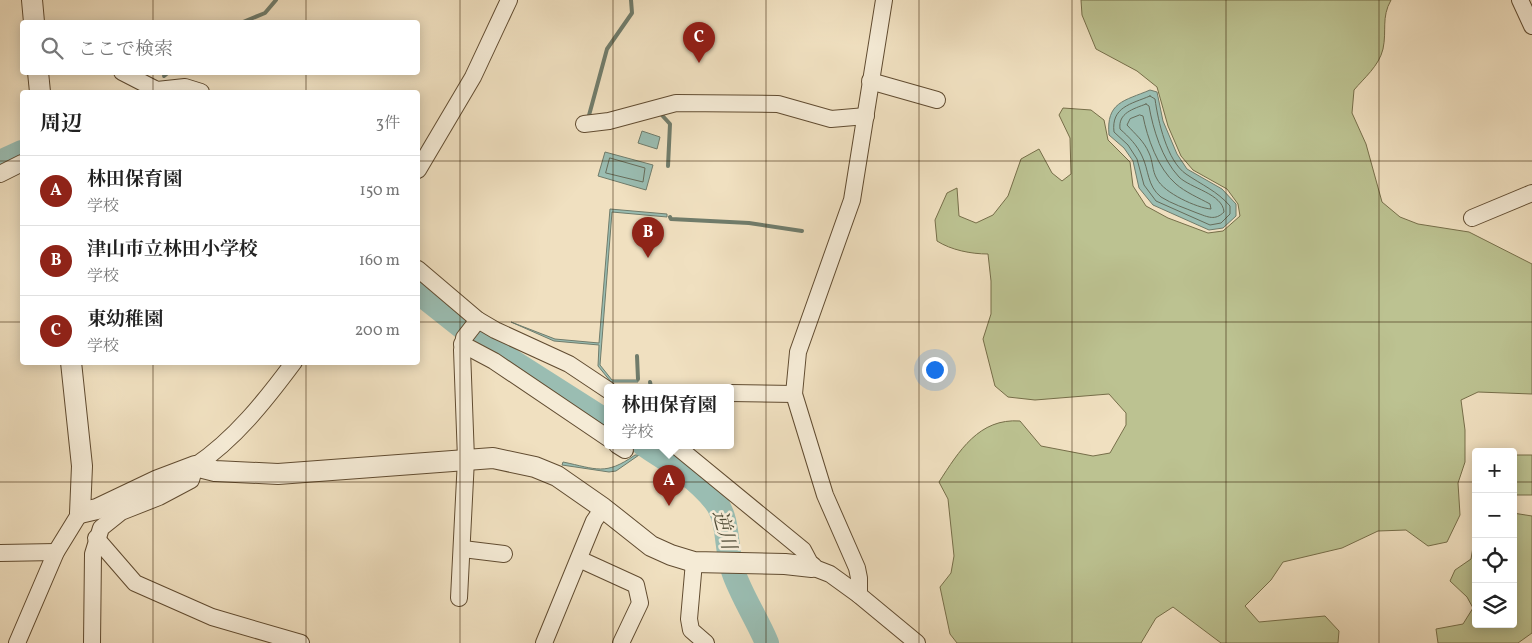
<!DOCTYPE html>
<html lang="ja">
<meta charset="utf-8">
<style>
body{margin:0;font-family:Vollkorn,"Noto Serif JP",serif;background:#f6f6f6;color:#222}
.controls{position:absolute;right:15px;bottom:15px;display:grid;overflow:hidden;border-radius:5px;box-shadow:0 2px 12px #0003}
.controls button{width:45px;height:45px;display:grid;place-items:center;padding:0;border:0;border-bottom:1px solid #e0e0e0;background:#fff;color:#222;font:25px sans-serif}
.you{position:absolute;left:934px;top:369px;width:18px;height:18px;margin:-12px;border:4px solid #fff;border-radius:50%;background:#1a73e8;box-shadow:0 0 0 8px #1a73e833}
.badge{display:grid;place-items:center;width:32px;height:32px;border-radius:50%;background:#8f2418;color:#fff;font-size:16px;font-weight:700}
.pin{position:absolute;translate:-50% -41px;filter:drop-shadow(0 1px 2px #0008)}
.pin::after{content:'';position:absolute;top:26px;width:18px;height:15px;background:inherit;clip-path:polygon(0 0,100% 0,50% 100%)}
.popup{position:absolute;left:604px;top:384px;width:130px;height:65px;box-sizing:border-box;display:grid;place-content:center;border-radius:5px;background:#fff;filter:drop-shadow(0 1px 4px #0005);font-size:16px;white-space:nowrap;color:#767676}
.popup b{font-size:19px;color:#222}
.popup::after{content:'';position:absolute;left:50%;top:100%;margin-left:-10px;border:10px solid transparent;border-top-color:#fff}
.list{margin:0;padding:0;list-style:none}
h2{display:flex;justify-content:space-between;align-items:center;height:65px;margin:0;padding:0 20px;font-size:21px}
h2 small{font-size:16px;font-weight:400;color:#767676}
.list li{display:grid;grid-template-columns:32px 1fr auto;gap:15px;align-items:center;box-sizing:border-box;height:70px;padding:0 20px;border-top:1px solid #e0e0e0}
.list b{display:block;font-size:19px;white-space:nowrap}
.list p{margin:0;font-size:16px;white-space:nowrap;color:#767676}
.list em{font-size:16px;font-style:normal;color:#767676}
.icon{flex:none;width:28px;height:28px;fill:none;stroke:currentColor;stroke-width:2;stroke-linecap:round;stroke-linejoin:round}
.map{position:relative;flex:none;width:1532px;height:643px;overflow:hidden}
.search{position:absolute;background:#fff;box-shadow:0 2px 12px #0003;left:20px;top:20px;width:400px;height:55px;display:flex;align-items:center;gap:12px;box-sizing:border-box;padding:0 18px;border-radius:5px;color:#767676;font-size:19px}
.panel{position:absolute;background:#fff;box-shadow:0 2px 12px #0003;left:20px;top:90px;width:400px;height:275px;border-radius:5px}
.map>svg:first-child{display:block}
.green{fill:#bcc291;stroke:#766e49}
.water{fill:#9abdb2;stroke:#707c6b}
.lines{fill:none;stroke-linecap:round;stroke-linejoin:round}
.shore{stroke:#666c5a;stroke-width:1}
.stream{stroke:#707c6b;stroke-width:4}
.river{stroke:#9abdb2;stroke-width:24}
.minor-casing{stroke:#614c31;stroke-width:18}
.tertiary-casing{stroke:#614c31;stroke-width:22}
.minor{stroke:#f5ebd6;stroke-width:16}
.tertiary{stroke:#f5ebd6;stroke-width:20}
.grid{fill:none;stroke:#311b01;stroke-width:1;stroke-opacity:0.55}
.labels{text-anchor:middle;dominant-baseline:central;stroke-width:5;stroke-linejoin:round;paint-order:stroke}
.water-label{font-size:20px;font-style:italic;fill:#504c36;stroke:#f5ebd6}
</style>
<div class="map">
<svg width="1532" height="643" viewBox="0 0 1532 643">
<rect width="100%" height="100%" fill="#f0e0c0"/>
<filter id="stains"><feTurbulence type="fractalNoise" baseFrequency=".004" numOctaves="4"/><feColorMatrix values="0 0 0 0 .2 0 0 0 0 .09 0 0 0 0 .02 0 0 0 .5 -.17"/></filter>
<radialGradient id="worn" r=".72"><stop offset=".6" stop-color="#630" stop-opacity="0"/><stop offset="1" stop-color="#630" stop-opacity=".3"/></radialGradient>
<g class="green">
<path d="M1081,0H1391C1381,18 1387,30 1383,49C1379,66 1364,78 1354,90L1352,113L1366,144L1382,202L1400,217L1418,224L1469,232L1532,264V394L1478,392L1461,400L1465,430V462L1458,483L1460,515L1447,542L1428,546L1406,530L1378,531L1342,548L1283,562L1271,580L1245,606L1259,622L1325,616L1339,631L1338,643H1221L1173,607L1156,618L1141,643H957L950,634L940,587L951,573L954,556L948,499L939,482C959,451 979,418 1020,421L1041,446L1093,456L1110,453L1126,425V413L1109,394L1035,400L1008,397L995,386L983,339L991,314V281L988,254C971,254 951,250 937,241L935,220L947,193L957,188L959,216L976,223L993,215L1008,196L1021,159L1039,149L1052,173L1062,181L1071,174L1070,138L1059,115L1063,108L1091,110L1104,120L1108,140L1130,162L1133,186L1146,206L1168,218L1208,233L1223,231L1240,216L1238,204L1227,189L1193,170L1181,156L1168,126L1157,87L1137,71L1096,49L1082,15Z"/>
<rect x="1513" y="455" width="19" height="40"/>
<path d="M1513,513L1532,516V633L1518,643H1438L1436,629L1463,624L1473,608L1467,597L1450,581L1455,570L1471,559L1476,529V624H1513Z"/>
</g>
<g class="water">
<path d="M1150,90L1157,92L1163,121L1177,154L1187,169L1222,189L1236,204V216L1223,228L1209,230L1153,205L1139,188L1133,161L1124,148L1109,135C1106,102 1124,101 1150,90Z"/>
<path d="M642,131L660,137L657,149L638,143Z"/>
<path d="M605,152L653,165L646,190L598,176Z"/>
<path d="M610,209L667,214V217L612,212L600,365L612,380H638V382H611L598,366L599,345L554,341L511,322L555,339L599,343Z"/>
<path d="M635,455H639L616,471L609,472L562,465L563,462C597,469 605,476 635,455Z"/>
</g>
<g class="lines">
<g class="shore">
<path d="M1150,96L1155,99C1158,121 1167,161 1186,174C1202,185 1217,191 1230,206V214L1221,223L1210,225L1156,201L1144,185L1137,159L1128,145L1114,132C1111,107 1131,104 1150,96Z"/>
<path d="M1146,104L1149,106C1153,129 1162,159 1179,177C1190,188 1223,194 1224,212C1215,221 1208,217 1197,213C1185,208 1172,204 1161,197C1147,186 1149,170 1142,156C1137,145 1129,137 1120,129C1118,113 1133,109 1146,104Z"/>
<path d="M1140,115L1143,116C1147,137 1158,169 1176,184C1185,192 1199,198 1210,204L1211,209C1197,208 1164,193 1157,179C1152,171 1153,161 1149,153C1144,141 1135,134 1127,125L1130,119Z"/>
<path d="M610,158L645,168L643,182L606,173Z"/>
</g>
<g class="stream">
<path d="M243,22L265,13L276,0"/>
<path d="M164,76L169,72"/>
<path d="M660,113L670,124L668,166"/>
<path d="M588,119L607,49L632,13L631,0"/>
<path d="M670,217L671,219L749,223L802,231"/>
<path d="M496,351L497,350"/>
<path d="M637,356L638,379"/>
<path d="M650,382L651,387"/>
<path d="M642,450L645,445"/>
</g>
<g class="river">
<path d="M0,162L22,152"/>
<path d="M418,292L476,338L608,422"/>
<path d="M644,445C669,461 696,477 715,501C730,520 725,549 733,571C741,595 757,619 767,643"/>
</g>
<defs>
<g id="minor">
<path d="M1520,0L1532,26"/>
<path d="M122,72L157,90L185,87L201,92"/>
<path d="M870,81L937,100"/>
<path d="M584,124L609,121L676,103L778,104L831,119L866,116"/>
<path d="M418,170L473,77L509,0"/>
<path d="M0,174L22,163"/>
<path d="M1472,218L1532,193"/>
<path d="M418,269L478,320L495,330L569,364L608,390"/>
<path d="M462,344L494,361L608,438"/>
<path d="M730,393L794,394"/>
<path d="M617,445L625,450"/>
<path d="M675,445L803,550L812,567L830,574L859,595L917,643"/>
<path d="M96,538L135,583L212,617L301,643"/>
<path d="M463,549L504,554"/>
<path d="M0,553L56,552"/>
<path d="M579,559L636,585L640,603L621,643"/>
<path d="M694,562L689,619L691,630L706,643"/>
<path d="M859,595V578L857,568L825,495L794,394L798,352L852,200L884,0"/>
<path d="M459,598L466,459L462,350L464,338L478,320"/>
<path d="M17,643L56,552L80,513"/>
<path d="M92,643L93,554L101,528L121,512L159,497L191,480L195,466C235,439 265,401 294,362"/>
<path d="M544,643L594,521L603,508"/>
</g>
<g id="tertiary">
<path d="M32,0L34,22"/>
<path d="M38,72L40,92"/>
<path d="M71,362L82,466L80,513L97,509L158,480L195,466L215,471L278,474L493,458L535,467L557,476L603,508L651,546L671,555L694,562L785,564L812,567"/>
</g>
</defs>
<use href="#minor" class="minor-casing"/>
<use href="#tertiary" class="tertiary-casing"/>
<use href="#minor" class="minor"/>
<use href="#tertiary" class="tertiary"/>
</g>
<path class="grid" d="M153,0V22M306,0V22M460,0V643M613,0V643M766,0V643M919,0V643M1072,0V643M1226,0V643M1379,0V643M153,72V92M306,72V92M0,161H22M418,161H1532M0,322H22M418,322H1532M153,362V643M306,362V643M0,482H1476M1513,482H1532"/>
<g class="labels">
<g class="water-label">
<text transform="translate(723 530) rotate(75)">逆川</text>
</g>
</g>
<rect width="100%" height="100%" filter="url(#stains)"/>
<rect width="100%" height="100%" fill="url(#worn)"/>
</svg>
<div class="controls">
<button>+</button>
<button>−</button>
<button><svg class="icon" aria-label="locate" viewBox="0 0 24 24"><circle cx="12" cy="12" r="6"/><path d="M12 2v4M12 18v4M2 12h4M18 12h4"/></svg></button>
<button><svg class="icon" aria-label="layers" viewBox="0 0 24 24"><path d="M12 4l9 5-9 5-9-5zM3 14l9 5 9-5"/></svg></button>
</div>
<div class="you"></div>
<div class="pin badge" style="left:669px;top:506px">A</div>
<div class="popup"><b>林田保育園</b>学校</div>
<div class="pin badge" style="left:648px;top:258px">B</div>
<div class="pin badge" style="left:699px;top:63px">C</div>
<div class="search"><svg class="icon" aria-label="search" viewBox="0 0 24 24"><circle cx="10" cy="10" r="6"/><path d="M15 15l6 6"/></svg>ここで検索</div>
<section class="panel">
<h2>周辺<small>3件</small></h2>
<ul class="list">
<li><span class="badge">A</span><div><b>林田保育園</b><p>学校</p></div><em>150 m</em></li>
<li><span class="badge">B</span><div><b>津山市立林田小学校</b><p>学校</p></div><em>160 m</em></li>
<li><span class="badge">C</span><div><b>東幼稚園</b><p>学校</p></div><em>200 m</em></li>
</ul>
</section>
</div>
